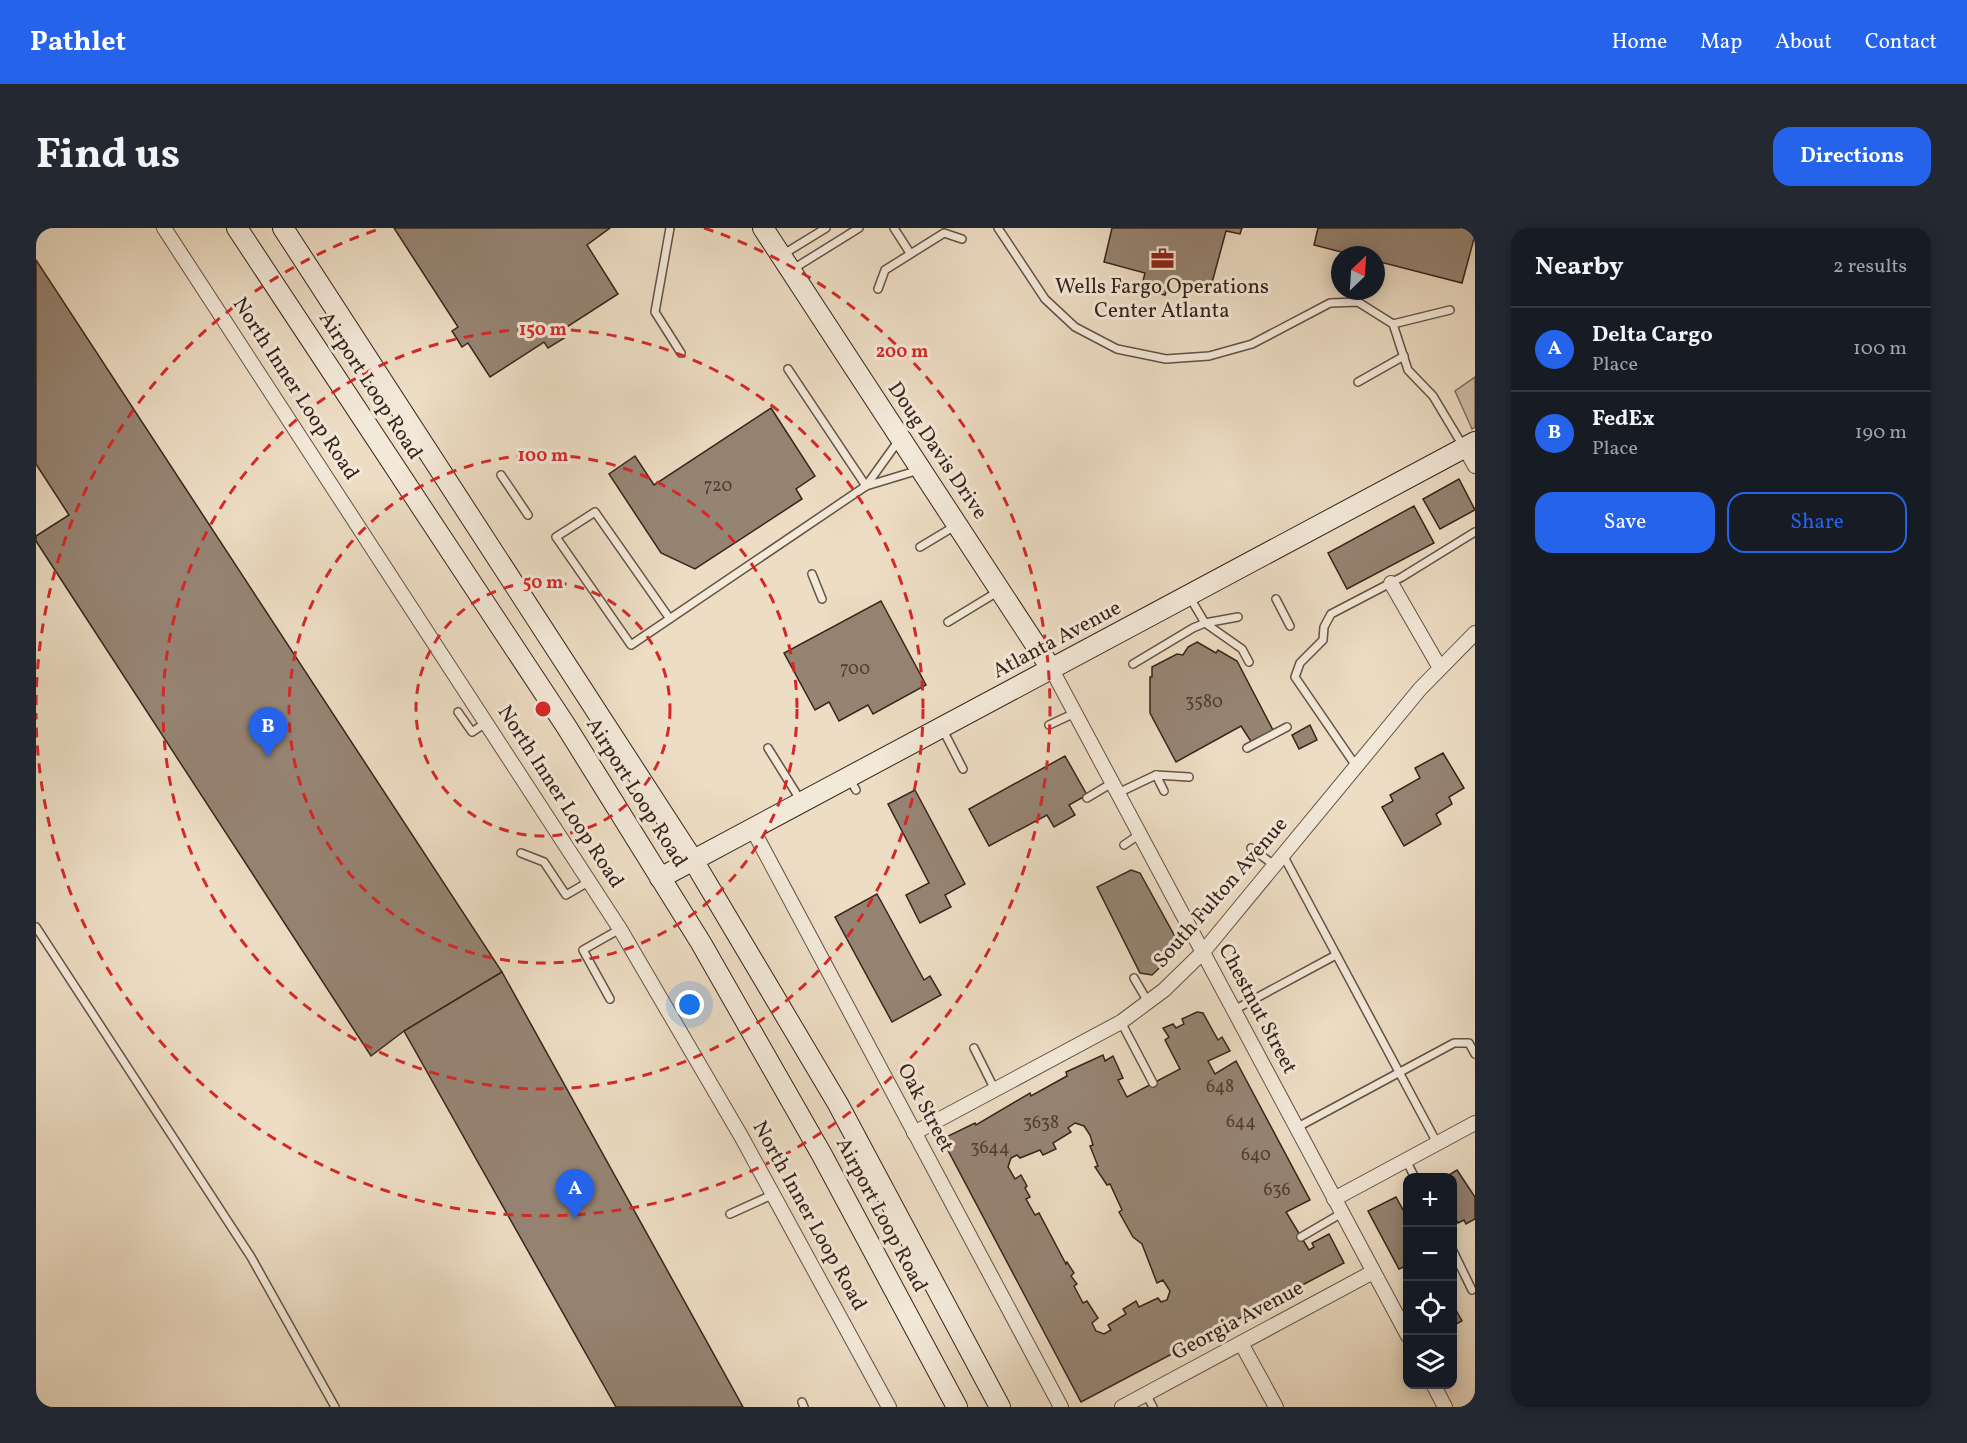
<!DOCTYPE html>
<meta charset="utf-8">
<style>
body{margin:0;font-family:Vollkorn,serif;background:#242831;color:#f1f3f6}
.controls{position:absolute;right:18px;bottom:18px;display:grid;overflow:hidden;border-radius:12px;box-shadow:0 3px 15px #0003}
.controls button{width:54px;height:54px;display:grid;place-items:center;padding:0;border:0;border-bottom:2px solid #363941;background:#171b24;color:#f1f3f6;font:30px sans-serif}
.compass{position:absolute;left:1295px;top:18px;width:54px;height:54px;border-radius:50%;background:#171b24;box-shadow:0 3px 15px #0003;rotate:25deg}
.you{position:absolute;left:654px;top:777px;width:21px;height:21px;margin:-15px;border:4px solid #fff;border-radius:50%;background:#1a73e8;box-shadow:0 0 0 9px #1a73e833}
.badge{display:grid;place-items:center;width:39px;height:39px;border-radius:50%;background:#2563eb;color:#fff;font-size:20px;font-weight:700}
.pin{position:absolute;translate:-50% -50px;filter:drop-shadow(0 2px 3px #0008)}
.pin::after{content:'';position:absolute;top:32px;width:21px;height:18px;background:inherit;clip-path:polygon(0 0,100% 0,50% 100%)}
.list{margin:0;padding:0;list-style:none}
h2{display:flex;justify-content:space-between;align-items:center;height:78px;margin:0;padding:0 24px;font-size:26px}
h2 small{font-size:20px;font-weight:400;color:#9ea1a6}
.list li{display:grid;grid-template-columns:39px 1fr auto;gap:18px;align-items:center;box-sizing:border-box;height:84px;padding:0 24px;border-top:2px solid #363941}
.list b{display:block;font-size:22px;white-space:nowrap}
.list p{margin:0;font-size:20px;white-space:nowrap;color:#9ea1a6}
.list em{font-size:20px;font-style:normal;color:#9ea1a6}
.actions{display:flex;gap:12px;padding:18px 24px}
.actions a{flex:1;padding:14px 0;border:2px solid #2563eb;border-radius:18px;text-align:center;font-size:21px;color:#2563eb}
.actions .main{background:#2563eb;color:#fff}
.icon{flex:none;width:33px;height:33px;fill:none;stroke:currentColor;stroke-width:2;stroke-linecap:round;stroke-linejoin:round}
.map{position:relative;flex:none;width:1439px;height:1179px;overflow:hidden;border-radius:18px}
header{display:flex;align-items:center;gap:36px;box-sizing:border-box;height:84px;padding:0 30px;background:#2563eb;color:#fff}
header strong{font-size:28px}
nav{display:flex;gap:33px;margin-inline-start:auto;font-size:21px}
.intro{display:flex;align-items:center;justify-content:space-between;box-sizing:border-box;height:144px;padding:0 36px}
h1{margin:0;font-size:42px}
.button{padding:15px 27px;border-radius:18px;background:#2563eb;color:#fff;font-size:21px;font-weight:700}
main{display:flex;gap:36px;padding:0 36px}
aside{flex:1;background:#171b24;border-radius:18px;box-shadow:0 3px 15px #0003}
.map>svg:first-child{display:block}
.green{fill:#cebea7;stroke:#827161;stroke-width:1.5}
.building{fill:#968473;stroke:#37241b;stroke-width:1.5;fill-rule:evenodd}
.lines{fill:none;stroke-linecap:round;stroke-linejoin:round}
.lane-casing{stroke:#645245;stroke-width:10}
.street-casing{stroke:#645245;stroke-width:16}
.secondary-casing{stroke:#37241b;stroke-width:22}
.lane{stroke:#f3e9d9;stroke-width:7}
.street{stroke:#f3e9d9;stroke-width:14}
.secondary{stroke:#f3e9d9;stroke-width:20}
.ring{fill:none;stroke:#d62828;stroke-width:3;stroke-dasharray:10 8}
.labels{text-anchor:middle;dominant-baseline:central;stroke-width:6;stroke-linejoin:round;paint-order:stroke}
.number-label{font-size:18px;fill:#4f3c31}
.poi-label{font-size:21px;fill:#37241b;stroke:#f3e9d9}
.street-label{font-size:21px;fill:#37241b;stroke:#f3e9d9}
.centre{fill:#d62828;stroke:#f3e9d9;stroke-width:3}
.ring-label{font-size:18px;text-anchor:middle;font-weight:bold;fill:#d62828;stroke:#f3e9d9;stroke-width:6;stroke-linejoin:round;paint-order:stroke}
</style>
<header>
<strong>Pathlet</strong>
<nav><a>Home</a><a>Map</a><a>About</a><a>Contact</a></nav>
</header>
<div class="intro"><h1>Find us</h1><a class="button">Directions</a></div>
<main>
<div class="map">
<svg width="1439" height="1179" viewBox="0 0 1439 1179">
<rect width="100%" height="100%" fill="#edddc4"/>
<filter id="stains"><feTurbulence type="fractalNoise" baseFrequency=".00333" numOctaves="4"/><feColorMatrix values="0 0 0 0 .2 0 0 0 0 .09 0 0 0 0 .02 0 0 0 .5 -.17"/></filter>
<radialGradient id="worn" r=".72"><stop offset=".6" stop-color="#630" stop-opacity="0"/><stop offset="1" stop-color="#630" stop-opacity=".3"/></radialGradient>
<path class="green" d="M1439,149V199L1436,201L1419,163Z"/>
<g class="building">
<path d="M358,0H574L551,17L582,66L526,102L530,109L512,120L508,114L454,149L432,115L426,119L416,103L422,99Z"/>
<path d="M1076,0H1206L1204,6L1190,3L1174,62L1134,51L1129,67L1105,61L1109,45L1068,34Z"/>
<path d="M1282,0H1439V7L1426,55L1340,33V27H1317L1278,17Z"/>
<path d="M0,32L466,744L368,803L335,828L0,313V308L33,287L0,236Z"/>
<path d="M735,180L779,248L760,261L766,271L659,341L625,325L573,246L599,228L618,257Z"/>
<path d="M1423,251L1439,282L1404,301L1387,271Z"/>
<path d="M1378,278L1398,315L1311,361L1292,325Z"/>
<path d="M845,373L890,457L837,486L832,477L803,493L793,474L779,482L748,425Z"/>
<path d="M1161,414L1180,425L1182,422L1201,433L1237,502L1216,515L1205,498L1140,534L1114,485V449H1116V439L1141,426L1147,427L1152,419Z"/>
<path d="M1274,497L1281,512L1263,521L1256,507Z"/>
<path d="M1407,525L1428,560L1413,569L1416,576L1400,586L1405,596L1368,618L1346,579L1357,573L1354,567L1384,550L1379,540Z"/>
<path d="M1029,528L1051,567L1033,577L1039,587L1018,599L1011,587L953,618L933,581Z"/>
<path d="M879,562L929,656L909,667L915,679L884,695L870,667L893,655L852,576Z"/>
<path d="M1095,642L1104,645L1142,714L1141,723L1116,747L1104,745L1061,659Z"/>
<path d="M841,666L888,752L894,748L905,767L856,794L799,689Z"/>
<path d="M466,744L707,1179H580L368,803Z"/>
<path d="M1161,784L1167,785L1182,812L1186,809L1194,823L1172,833L1179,846L1200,833L1274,972L1250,984L1273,1022L1278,1019L1276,1015L1293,1006L1308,1035L1045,1174L906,911L939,895L940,897L994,865L995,868L1031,848L1030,844L1067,827L1069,833L1077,828L1087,850L1082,852L1091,869L1144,841L1129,812L1133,809L1127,800L1137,796L1140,800L1148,796L1146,791ZM1039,895L1048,898L1054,907L1057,917L1054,918L1062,938L1059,939L1071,957L1074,956L1086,982L1083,984L1097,1009L1106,1016L1121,1055L1127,1052L1134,1063L1131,1072L1125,1074L1122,1070L1103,1079L1100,1073L1087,1081L1090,1086L1072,1097L1075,1102L1068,1106L1060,1103L1056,1095L1062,1090L1051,1073L1047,1075L1038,1058L1041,1056L1035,1048L1038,1045L1031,1034L1030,1036L1003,985L999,987L990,971L994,969L989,960L991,958L985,947L979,951L972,939L975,930L981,927L984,930L1004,922L1007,927L1020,921L1017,915L1035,904L1032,900Z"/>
<path d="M1421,942L1439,969V991L1430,996L1428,992L1422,995L1416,985V950H1408Z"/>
<path d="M1360,969L1372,991V1037L1363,1041L1332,983Z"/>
<path d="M1416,1075L1426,1093L1416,1098Z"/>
</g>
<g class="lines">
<defs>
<g id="lane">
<path d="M634,0L619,84L645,125"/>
<path d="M858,0L874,25"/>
<path d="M962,0L1009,71L1039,99L1081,121L1130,131L1173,128L1216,116L1294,75L1322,74L1357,96L1372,142L1397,168L1427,218"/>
<path d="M746,27L790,0"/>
<path d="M757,41L823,0"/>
<path d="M842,61L849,42L908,5L926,11"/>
<path d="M1357,96L1414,82"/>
<path d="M752,141L830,258"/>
<path d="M1322,154L1368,128"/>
<path d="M465,247L492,287"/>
<path d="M830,258L863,212"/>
<path d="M884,319L919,298"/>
<path d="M776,346L786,371"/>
<path d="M1153,368L1169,395L1206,421L1213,434"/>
<path d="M1240,371L1254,398"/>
<path d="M634,391L559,284L520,309L595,417L830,258L883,242"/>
<path d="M912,394L963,363"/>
<path d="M1097,436L1157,400L1169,395L1202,389"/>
<path d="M422,484L436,504L451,494"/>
<path d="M1013,497L1039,485"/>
<path d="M906,500L927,541"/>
<path d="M732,520L765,573"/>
<path d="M1211,520L1251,499"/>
<path d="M1320,538L1259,449L1264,435L1287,412L1288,399L1295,386L1366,349L1439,304"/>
<path d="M1120,547L1128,563"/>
<path d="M813,550L820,562"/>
<path d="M1082,565L1120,547L1153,549"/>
<path d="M1051,570L1076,555"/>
<path d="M1088,617L1104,606"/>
<path d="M1215,620L1238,637"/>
<path d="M485,625L508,634L530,667L554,653"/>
<path d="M1247,627L1401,915"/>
<path d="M0,699L215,1029L299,1179"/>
<path d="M1098,750L1112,774"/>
<path d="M574,771L547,722L584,701"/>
<path d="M1198,782L1300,727"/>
<path d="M1085,794L1117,855"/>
<path d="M938,820L959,862"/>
<path d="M1260,900L1418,815H1433L1439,826"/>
<path d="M1370,932L1379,950"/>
<path d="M694,986L738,966"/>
<path d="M1265,1009L1306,985"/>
<path d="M1416,1021L1436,1062"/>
<path d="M1110,1166L1117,1179"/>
<path d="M766,1174L768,1179"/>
</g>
<g id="street">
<path d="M128,0L584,701L705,908L853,1179"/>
<path d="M1429,220L1439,238"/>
<path d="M1355,355L1404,440"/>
<path d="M1016,442L1372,1108"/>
<path d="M717,602L1025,1179"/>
<path d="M878,905L1085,794L1128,762L1167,724L1384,461L1439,405"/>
<path d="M1298,971L1439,895"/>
<path d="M1205,1115L1240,1179"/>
<path d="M1397,1156L1409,1179"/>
<path d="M1086,1179L1337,1044"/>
</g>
<g id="secondary">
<path d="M201,0L530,498L665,715L786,927L921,1179"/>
<path d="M247,0L657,632L802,876L964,1179"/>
<path d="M727,0L1016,442"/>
<path d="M624,650L1439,214"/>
</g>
</defs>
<use href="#lane" class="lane-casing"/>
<use href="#street" class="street-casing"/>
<use href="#secondary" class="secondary-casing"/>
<use href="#lane" class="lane"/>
<use href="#street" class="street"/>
<use href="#secondary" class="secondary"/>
</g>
<g class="ring">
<circle cx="507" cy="481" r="127"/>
<circle cx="507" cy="481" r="254"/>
<circle cx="507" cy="481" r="380"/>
<path d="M0 477A507 507 0 0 1 346 0M668 0A507 507 0 1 1 0 485"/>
</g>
<defs>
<symbol id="office-bare" viewBox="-9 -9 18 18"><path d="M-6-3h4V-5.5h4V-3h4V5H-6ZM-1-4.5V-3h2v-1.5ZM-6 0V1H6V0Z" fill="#8f2418" stroke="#f3e9d9" stroke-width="2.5" paint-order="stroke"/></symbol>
</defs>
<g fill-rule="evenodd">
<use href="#office-bare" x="1110" y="14" width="33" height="33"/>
</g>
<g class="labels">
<g class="number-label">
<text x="682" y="258">720</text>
<text x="819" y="441">700</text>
<text x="1168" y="474">3580</text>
<text x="1184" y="859">648</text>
<text x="1205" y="894">644</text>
<text x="1005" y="895">3638</text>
<text x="954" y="920">3644</text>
<text x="1220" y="927">640</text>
<text x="1241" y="962">636</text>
</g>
<g class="poi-label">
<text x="1126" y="59">Wells Fargo Operations<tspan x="1126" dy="24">Center Atlanta</tspan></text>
</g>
<g class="street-label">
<text transform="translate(334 158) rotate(57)">Airport Loop Road</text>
<text transform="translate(259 161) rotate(57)">North Inner Loop Road</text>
<text transform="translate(901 223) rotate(56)">Doug Davis Drive</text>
<text transform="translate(1021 412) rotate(-28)">Atlanta Avenue</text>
<text transform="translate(600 565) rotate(58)">Airport Loop Road</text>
<text transform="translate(524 569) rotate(57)">North Inner Loop Road</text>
<text transform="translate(1185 665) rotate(-49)">South Fulton Avenue</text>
<text transform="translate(1221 781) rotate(62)">Chestnut Street</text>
<text transform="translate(889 880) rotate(62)">Oak Street</text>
<text transform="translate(845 987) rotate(62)">Airport Loop Road</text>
<text transform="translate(773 988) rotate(61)">North Inner Loop Road</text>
<text transform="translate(1202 1093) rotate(-28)">Georgia Avenue</text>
</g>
</g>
<circle cx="507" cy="481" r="9" class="centre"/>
<g class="ring-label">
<text x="507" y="107">150 m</text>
<text x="866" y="129">200 m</text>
<text x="507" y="233">100 m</text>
<text x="507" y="360">50 m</text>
</g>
<rect width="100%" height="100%" filter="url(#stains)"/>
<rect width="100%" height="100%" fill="url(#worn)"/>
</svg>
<div class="controls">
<button>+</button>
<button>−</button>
<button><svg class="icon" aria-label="locate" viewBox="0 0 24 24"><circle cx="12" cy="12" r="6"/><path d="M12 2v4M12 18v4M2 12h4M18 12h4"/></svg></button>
<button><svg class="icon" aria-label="layers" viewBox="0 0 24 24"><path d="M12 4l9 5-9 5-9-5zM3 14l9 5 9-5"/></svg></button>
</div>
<svg class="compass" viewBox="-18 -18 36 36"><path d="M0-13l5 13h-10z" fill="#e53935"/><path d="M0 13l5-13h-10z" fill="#9ea1a6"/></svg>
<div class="you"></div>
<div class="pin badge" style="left:539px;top:991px">A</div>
<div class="pin badge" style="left:232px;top:529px">B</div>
</div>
<aside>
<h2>Nearby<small>2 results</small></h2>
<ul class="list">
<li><span class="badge">A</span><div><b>Delta Cargo</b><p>Place</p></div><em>100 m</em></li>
<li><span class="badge">B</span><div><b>FedEx</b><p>Place</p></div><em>190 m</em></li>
</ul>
<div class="actions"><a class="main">Save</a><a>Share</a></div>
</aside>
</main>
